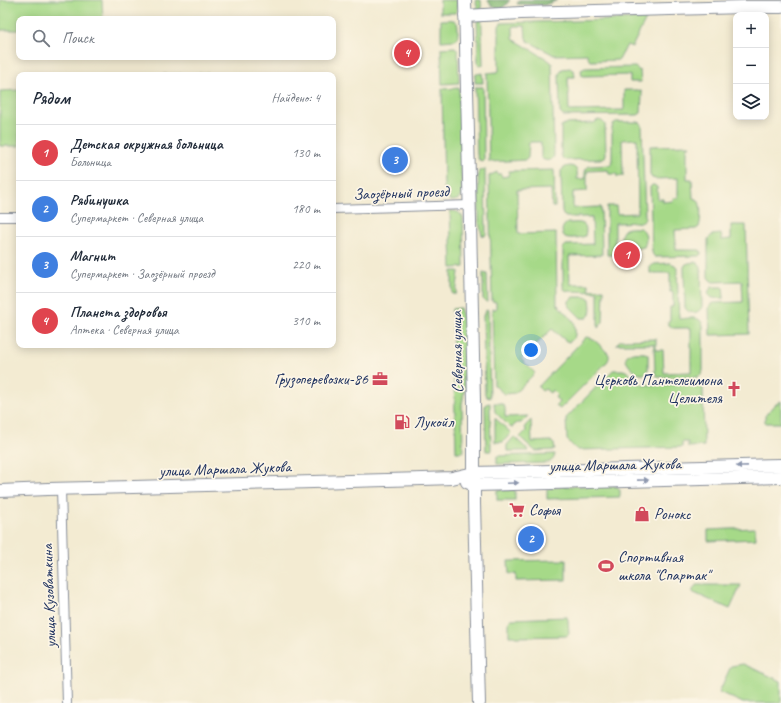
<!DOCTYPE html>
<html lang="ru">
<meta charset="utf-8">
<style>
body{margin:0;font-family:Caveat,sans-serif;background:#f2f2f3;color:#1f2937}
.controls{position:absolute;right:12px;top:12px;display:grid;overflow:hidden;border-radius:8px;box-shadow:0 2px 10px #0003}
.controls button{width:36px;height:36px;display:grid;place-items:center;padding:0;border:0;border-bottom:1px solid #e0e1e3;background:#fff;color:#1f2937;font:20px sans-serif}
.you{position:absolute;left:531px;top:350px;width:14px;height:14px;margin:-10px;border:3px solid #fff;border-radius:50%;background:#1a73e8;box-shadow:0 0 0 6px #1a73e833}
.badge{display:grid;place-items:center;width:26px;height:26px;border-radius:50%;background:#d1495b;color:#fff;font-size:13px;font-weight:700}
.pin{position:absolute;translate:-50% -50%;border:2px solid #fff;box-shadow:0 1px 4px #0006}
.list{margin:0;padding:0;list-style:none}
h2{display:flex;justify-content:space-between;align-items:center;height:52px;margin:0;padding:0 16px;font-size:17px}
h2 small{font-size:13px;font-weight:400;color:#747a83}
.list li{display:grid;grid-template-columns:26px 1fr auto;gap:12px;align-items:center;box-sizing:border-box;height:56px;padding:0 16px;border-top:1px solid #e0e1e3}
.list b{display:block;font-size:15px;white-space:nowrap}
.list p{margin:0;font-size:13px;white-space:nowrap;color:#747a83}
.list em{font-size:13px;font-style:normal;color:#747a83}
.icon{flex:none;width:22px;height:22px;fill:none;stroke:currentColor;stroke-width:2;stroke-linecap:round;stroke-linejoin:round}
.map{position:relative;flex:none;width:781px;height:703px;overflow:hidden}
.search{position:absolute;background:#fff;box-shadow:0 2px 10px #0003;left:16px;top:16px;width:320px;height:44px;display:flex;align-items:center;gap:10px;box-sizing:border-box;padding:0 14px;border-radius:8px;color:#747a83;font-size:15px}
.panel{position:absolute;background:#fff;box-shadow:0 2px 10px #0003;left:16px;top:72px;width:320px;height:276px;border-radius:8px}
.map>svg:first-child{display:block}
.green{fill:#a6d988;stroke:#608473}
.forest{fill:#84b974;stroke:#507469}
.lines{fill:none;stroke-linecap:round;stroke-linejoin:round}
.street-casing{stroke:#878d98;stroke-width:10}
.secondary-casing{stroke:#878d98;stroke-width:14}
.street{stroke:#fff;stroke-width:8}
.secondary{stroke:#fff;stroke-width:12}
.oneway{fill:#8d97ae}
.labels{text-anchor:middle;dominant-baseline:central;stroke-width:3.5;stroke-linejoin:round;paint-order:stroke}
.street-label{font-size:16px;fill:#1b2f5e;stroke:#fcf5e5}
.poi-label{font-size:16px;fill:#1b2f5e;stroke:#fcf5e5;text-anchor:start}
</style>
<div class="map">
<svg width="781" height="703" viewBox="0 0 781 703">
<rect width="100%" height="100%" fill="#fcf5e5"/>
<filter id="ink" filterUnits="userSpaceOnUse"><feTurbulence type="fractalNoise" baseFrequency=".025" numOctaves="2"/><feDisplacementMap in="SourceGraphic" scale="8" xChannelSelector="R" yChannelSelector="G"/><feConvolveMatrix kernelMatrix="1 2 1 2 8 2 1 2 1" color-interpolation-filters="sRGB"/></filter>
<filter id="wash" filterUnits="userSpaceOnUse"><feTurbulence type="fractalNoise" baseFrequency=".012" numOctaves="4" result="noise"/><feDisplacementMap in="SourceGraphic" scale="16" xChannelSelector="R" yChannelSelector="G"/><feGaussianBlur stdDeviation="0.9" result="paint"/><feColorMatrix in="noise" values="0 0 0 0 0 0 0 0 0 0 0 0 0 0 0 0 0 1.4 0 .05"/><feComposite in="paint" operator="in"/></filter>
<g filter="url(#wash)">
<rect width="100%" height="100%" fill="#f3ebd2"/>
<g class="green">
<path d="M0,0H102L103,19H19V30H0Z"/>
<path d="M440,0H457V11L455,13H440Z"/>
<path d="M475,0H481L483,65H479L478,63L477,5Z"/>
<path d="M646,19L632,47L627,45L619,60L590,61L589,60L587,54L554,55L528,41L526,38L525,26H513V39L547,59L552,63L554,156C552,161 546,162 541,158V142H529L528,158L526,160L489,162L487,73L497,72L499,71V26L501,23Z"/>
<path d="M441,20C450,20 458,17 458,29C458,33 458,36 457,39L455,40L441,41Z"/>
<path d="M455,47L458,51L459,83L442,84L441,48Z"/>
<path d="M635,67L640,71L641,82H630V75L582,76L581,70L585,68Z"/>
<path d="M570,68L574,71L575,77H568L569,111L624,110V90H638L641,91L642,93L641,113L638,115L563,116L561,114L560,112L559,74L562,69Z"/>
<path d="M208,73V75H144Z"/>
<path d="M482,73L483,83H475V75L477,74Z"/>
<path d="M475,87H483L484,161L479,160L477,155Z"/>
<path d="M459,88L462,195C459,200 456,201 450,201L444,188L442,89Z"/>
<path d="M19,90V146H0V91Z"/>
<path d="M598,120L602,121L605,124L606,154L605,157L600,159L566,160L563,159L561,155V126L565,124L594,123Z"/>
<path d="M616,122H638L641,123L642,125L645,218L643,222L615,223V255H607V206H616L617,214L638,213L637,139L622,140L623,176L617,177V174H609L608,170L587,171V191L573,192V208L601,207L602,255L569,256L570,284H589V290L604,289L603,322L598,328V292L567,291L564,289L563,286V248L566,245H568L593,244L592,217H566L563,215L562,212L561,171C564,166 572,164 576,169C578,171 577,176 577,179H585C585,173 584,168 590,166L612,165V128L613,124Z"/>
<path d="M690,145V147H687V179H692L693,198L698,200C702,205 701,221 699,227L696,229L675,230L676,250H699L701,251V254L699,256L655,257L653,255L652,252L650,187L652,185H654L657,187L658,199H663V202L673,201L674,198H678V178L656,179L652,178L650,175V146Z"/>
<path d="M485,169L486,234L485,236L482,235L479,223L478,174L479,171Z"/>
<path d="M554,170L555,207H552L551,189L517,190L518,234L556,233L557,304L574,322C575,326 576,334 574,338C573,340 570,341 569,342L566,341L552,329L521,359L535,373L515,393L504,394L494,385L492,309H496V302L492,301L489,176L497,172V174H501L502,177L508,176L509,171Z"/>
<path d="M450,211C457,211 460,212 463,218L464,267L452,268Z"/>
<path d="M568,223C579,223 589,220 585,236C581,238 569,239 565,237C560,232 562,225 568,223Z"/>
<path d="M731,225H746L749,334L710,335L709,309L710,305L714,303L743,302L742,281L713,282L710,280L708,277V239L712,235L721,234L722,240L731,239Z"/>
<path d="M640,228C647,231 647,240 644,247C640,248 628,250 625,248C620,245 620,233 624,230C627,227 636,228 640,228Z"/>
<path d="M670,263L675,265L677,269L679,319C688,319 699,314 703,325V371L701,375L697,377H658L655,373L654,344H616L621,340L656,339V350H663L664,373L691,372V328H673L668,324V322L670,321V307H673V292H670V273H650V266L655,264Z"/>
<path d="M689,263C694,262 699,261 701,267L702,307C699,314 688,315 685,307L684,267L686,264Z"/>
<path d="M452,271H459V272L456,294H452Z"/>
<path d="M483,273L487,274L488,302H486L483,299Z"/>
<path d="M712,287H723L724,298C721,298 716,299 713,298C706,296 708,290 712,287Z"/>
<path d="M573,297H586L590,299C591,306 592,314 587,318H581L570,307L569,305V301Z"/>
<path d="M460,308L465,324V388L462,404L463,452H456L452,309Z"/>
<path d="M488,310L490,398L487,397L485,394L483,316L485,311Z"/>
<path d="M586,337C594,337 602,348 608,353C610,356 609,359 607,362L560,409L556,406L559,402L555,397L557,395L552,390L550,393L545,389L542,391L538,387Z"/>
<path d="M645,353L648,355V369C647,372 645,375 641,374C636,374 619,359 629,354C633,352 641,353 645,353Z"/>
<path d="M613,370H623L626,371L642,385L698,383L701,385L703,388L704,446L688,447V442H682V447L577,450L567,440L566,418Z"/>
<path d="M781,401V423H765V416L773,406Z"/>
<path d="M490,403L491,451H486L485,406L486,404Z"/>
<path d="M494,403C507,403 505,407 505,417L528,416L521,423H517L511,428L495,412Z"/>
<path d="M495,418L511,433L503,442H495Z"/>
<path d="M531,420L532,442L551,441L554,444L555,450L535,451L520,437L526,431L525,426Z"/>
<path d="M514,437L529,451H507V445Z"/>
<path d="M555,454C554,460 551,462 546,463L497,464V456Z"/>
<path d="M562,486H617L620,490V497L547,499V489Z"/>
<rect x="497" y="490" width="18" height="10"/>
<path d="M755,528L756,539L708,541V530Z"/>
<path d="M566,560V580L516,581V574H509L508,561Z"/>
<path d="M696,585H741L730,609L692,592Z"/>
<path d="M567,617L568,620L569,634L566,636L515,637V636H509V622L511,619Z"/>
<path d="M743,664L781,681V703H743L719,692L731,666Z"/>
</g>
<g class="forest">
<path d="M488,0H510L504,7L500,9L493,7L488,1Z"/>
<path d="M519,0H557L556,1L544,5L517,4Z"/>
</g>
</g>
<g filter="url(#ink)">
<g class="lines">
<defs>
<g id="street">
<path d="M333,209L470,205"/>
<path d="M0,217H19"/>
<path d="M61,488L67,703"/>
</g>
<g id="secondary">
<path d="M465,0L474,401V503L479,703"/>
<path d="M465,16L521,13L745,7H781"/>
<path d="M467,482L474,485L781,477"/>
<path d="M0,491L48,489L133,487L423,479L452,478L474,473L781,465"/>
</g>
</defs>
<use href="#street" class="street-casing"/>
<use href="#secondary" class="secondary-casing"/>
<use href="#street" class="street"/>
<use href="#secondary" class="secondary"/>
</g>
<defs><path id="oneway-solid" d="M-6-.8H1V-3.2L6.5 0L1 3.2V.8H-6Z"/></defs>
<g class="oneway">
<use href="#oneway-solid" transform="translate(742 466) rotate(179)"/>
<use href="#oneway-solid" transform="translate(643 480) rotate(-1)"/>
<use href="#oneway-solid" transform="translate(513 483) rotate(-2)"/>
</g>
</g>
<defs>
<symbol id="office-bare" viewBox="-9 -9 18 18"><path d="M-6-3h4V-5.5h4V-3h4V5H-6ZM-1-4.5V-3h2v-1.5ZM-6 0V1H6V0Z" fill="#d1495b" stroke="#fcf5e5" stroke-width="2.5" paint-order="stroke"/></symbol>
<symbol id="church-bare" viewBox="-9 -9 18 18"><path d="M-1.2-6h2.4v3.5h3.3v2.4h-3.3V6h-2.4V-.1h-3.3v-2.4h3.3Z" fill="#d1495b" stroke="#fcf5e5" stroke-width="2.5" paint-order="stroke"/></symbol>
<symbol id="fuel-bare" viewBox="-9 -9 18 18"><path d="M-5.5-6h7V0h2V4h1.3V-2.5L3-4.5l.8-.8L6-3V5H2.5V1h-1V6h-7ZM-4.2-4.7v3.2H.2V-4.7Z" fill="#d1495b" stroke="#fcf5e5" stroke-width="2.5" paint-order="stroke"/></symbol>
<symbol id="supermarket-bare" viewBox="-9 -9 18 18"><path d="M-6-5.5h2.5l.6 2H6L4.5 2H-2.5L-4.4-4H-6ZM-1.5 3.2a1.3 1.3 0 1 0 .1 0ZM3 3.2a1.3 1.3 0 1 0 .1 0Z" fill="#d1495b" stroke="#fcf5e5" stroke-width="2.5" paint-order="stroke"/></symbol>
<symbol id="shop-bare" viewBox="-9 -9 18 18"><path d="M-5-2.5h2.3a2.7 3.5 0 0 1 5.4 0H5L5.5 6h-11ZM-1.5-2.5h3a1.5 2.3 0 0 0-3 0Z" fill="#d1495b" stroke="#fcf5e5" stroke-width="2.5" paint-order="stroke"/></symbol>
<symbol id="stadium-bare" viewBox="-9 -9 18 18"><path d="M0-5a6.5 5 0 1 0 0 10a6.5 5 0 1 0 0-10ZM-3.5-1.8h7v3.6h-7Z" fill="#d1495b" stroke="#fcf5e5" stroke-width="2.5" paint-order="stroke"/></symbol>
</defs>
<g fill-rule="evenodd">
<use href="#office-bare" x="369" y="368" width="22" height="22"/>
<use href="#church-bare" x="723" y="378" width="22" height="22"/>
<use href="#fuel-bare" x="391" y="411" width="22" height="22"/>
<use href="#supermarket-bare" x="506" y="499" width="22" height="22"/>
<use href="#shop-bare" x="631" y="503" width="22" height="22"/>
<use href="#stadium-bare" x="595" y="555" width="22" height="22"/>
</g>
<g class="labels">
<g class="street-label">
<text transform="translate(401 193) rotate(-2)">Заозёрный проезд</text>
<text transform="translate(457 352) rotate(-91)">Северная улица</text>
<text transform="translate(615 465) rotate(-1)">улица Маршала Жукова</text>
<text transform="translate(225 469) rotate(-2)">улица Маршала Жукова</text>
<text transform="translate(49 596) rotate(-92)">улица Кузоваткина</text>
</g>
<g class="poi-label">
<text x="368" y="379" text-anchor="end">Грузоперевозки-86</text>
<text x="722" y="380" text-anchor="end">Церковь Пантелеимона<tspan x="722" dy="18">Целителя</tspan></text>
<text x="414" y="422">Лукойл</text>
<text x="529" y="510">Софья</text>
<text x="654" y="514">Ронокс</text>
<text x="618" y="557">Спортивная<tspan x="618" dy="18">школа "Спартак"</tspan></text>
</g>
</g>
</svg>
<div class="controls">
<button>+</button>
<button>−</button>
<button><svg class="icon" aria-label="layers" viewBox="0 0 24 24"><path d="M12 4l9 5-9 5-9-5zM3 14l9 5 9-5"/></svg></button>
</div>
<div class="you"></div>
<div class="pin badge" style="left:627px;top:255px;background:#e0444e">1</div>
<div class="pin badge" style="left:531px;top:539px;background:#3f7fe0">2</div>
<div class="pin badge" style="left:395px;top:160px;background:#3f7fe0">3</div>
<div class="pin badge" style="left:407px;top:53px;background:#e0444e">4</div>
<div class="search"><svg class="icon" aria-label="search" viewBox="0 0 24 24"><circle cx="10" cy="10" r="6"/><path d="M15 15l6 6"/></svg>Поиск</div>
<section class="panel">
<h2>Рядом<small>Найдено: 4</small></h2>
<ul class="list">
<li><span class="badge" style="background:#e0444e">1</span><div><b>Детская окружная больница</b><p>Больница</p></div><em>130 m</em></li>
<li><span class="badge" style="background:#3f7fe0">2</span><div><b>Рябинушка</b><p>Супермаркет · Северная улица</p></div><em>180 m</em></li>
<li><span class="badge" style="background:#3f7fe0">3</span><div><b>Магнит</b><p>Супермаркет · Заозёрный проезд</p></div><em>220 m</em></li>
<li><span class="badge" style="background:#e0444e">4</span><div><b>Планета здоровья</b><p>Аптека · Северная улица</p></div><em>310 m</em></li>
</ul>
</section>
</div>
